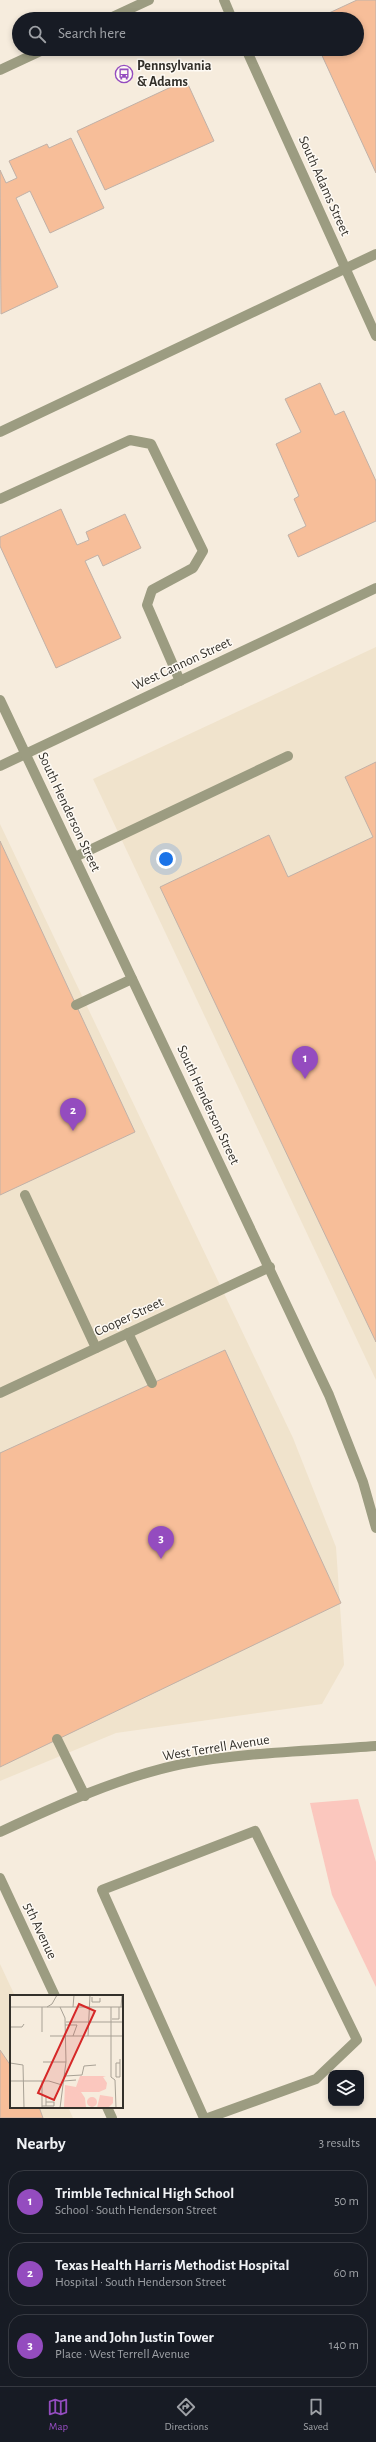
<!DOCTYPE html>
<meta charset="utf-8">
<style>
body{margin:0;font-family:"Alegreya Sans",sans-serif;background:#242831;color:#f1f3f6}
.controls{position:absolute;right:12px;bottom:12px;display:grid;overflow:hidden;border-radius:8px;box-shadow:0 2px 6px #0003}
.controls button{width:36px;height:36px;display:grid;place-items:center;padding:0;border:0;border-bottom:1px solid #363941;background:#171b24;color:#f1f3f6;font:20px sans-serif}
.you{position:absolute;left:166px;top:859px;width:14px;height:14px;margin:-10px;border:3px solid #fff;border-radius:50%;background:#1a73e8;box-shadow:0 0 0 6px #1a73e833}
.badge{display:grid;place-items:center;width:26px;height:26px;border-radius:50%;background:#944cbf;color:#fff;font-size:13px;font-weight:700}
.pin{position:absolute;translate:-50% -33px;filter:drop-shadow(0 1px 2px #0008)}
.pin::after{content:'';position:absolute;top:21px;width:14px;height:12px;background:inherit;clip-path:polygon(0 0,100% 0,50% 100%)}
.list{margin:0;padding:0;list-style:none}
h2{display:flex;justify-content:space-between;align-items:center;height:52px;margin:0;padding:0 16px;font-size:17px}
h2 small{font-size:13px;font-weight:400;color:#9ea1a6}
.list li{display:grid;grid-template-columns:26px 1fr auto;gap:12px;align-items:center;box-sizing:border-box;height:64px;margin:0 8px 8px;padding:0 8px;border:1px solid #363941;border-radius:16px}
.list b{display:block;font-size:15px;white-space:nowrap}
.list p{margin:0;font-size:13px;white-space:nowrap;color:#9ea1a6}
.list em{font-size:13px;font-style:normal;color:#9ea1a6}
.icon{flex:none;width:22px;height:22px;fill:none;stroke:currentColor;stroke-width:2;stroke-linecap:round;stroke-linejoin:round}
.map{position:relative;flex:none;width:376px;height:2118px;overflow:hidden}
.search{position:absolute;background:#171b24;box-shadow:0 2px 6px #0003;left:12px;right:12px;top:12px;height:44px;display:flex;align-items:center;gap:10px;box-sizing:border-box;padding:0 14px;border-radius:22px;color:#9ea1a6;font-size:15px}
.sheet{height:268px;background:#171b24}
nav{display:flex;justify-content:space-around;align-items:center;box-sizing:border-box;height:56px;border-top:1px solid #363941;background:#171b24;font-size:11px;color:#9ea1a6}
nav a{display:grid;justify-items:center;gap:2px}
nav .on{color:#944cbf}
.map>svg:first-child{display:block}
.built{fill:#f0e3cc}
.green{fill:#fbc7be}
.building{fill:#f7be99;stroke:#c1b1a7}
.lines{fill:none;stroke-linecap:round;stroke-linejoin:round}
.service{stroke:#9c9c81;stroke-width:10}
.minor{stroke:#9c9c81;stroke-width:10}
.tertiary{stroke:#9c9c81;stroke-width:10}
.labels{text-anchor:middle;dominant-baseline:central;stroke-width:3;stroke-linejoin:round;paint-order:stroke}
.poi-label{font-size:14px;font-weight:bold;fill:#33302a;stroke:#fefaf4;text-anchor:start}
.street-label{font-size:14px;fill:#33302a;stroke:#fefaf4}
.inset-road{fill:none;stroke:#a8a195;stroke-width:1}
.view{fill:#d62828;fill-opacity:0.15;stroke:#d62828;stroke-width:2}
.inset-edge{fill:none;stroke:#33302a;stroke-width:2}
</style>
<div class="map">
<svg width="376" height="2118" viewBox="0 0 376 2118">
<rect width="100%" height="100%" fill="#f6ecdd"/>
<g class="built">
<path d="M376,647V1380L93,779Z"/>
<path d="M0,824L293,1438L336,1547L344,1665L322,1704L116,1733L0,1781Z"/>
<path d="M0,1964L15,1996H11V2107H68L73,2118H0Z"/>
</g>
<path class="green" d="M358,1799L376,1862V1987L332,1895L310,1803Z"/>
<g class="building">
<path d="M357,0H376V173L319,49H357V19H316Z"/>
<path d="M186,80L214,141L105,190L77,131Z"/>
<path d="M71,138L104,208L50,233L30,191L16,198L58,287L1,314L0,170L6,183L17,178L9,161L47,144L49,148Z"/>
<path d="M320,383L335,415L344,411L376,481V521L298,557L288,535L306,526L294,499L299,496L276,444L301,432L285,399Z"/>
<path d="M61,509L77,545L89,540L86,532L125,514L141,548L103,566L98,555L85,561L121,638L56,668L0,546V537Z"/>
<path d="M376,762V1342L160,887L269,835L288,877L373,837L345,777Z"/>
<path d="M0,841L135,1132L0,1195Z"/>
<path d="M225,1350L341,1603L0,1767V1453Z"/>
<path d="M0,2050L11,2066V2107H39L43,2118H0Z"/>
</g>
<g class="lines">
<g class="service">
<path d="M0,432L376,254"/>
<path d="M0,499L130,440L151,444L203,551L193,568L152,590L147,605L180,681"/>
<path d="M75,857L288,756"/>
<path d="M76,1005L132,979"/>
<path d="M25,1195L96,1348"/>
<path d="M128,1333L152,1383"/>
<path d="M57,1739L85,1796"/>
<path d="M204,2118L102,1890L255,1831L357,2040L316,2079L208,2118"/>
</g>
<g class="minor">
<path d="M224,0L232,19"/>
<path d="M246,49L376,336"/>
<path d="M0,766L376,588"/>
<path d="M0,1393L270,1267"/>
<path d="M0,1878L55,1996"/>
<path d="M107,2107L112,2118"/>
</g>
<g class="tertiary">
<path d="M108,19L149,0"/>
<path d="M0,70L45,49"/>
<path d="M0,700L329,1395L363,1482L376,1528"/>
<path d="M0,1832C58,1805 120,1777 182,1764C246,1752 311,1751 376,1746"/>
</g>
</g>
<defs>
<symbol id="bus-ring" viewBox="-11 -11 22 22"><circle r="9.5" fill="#fefaf4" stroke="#944cbf" stroke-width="1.5"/><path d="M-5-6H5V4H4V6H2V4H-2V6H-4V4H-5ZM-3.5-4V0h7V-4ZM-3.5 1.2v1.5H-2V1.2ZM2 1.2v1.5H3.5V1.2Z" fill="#944cbf"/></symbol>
</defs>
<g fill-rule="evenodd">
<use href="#bus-ring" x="114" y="64" width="20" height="20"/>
</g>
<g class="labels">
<g class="poi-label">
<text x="137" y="66">Pennsylvania<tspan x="137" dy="16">&amp; Adams</tspan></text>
</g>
<g class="street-label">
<text transform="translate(324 186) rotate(66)">South Adams Street</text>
<text transform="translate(182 664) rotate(-25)">West Cannon Street</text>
<text transform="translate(69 812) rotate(65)">South Henderson Street</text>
<text transform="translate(208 1105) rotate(65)">South Henderson Street</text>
<text transform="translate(129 1317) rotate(-25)">Cooper Street</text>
<text transform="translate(216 1748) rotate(-9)">West Terrell Avenue</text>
<text transform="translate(40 1931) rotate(65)">5th Avenue</text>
</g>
</g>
<g transform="translate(10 1995)">
<rect width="113" height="113" fill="#f6ecdd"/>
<path d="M70,81H96L93,82L97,88L96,94L89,97H71L75,103L76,112H54L55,90L66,92ZM90,100L103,102V108L98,113H87ZM77 107a5 5 0 1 1 10 0a5 5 0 1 1-10 0Z" fill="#fbc7be"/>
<path class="inset-road" d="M82,2V7H90V3M0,12H113M32,12V37M37,12L42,9L47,0M50,12L55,23L56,67L50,113M63,12L64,0M101,12V82L105,85L106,113M111,12L112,0M102,24H109V12M56,27H113M55,30H67L63,41M0,32H12L14,29M40,41H113M78,41L80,0M110,64V82H106V68H110M33,67H56M0,68L13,70M13,70L14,113M55,81L72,80L74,71L86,70M0,86H39L52,90M32,86V113M54,86L66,85M36,107H44V111H36M32,111H36V102"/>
<path class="view" d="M69,9L85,16L44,105L28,98Z"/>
<rect width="113" height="113" class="inset-edge"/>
</g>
</svg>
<div class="controls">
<button><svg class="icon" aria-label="layers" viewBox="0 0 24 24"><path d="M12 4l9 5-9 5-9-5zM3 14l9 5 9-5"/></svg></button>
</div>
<div class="you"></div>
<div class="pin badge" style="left:305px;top:1079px">1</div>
<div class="pin badge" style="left:73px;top:1131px">2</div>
<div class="pin badge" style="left:161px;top:1559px">3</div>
<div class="search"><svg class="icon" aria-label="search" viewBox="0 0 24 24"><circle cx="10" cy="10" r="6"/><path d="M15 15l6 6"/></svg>Search here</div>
</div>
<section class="sheet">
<h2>Nearby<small>3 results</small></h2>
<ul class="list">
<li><span class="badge">1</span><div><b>Trimble Technical High School</b><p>School · South Henderson Street</p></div><em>50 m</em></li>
<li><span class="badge">2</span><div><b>Texas Health Harris Methodist Hospital</b><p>Hospital · South Henderson Street</p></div><em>60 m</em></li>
<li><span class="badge">3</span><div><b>Jane and John Justin Tower</b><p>Place · West Terrell Avenue</p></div><em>140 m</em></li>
</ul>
</section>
<nav>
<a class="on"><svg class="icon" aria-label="map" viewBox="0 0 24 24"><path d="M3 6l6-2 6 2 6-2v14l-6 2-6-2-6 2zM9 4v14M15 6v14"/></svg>Map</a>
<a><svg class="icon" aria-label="directions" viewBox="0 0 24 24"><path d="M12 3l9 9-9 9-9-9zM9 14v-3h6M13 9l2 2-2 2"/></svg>Directions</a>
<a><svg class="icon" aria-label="saved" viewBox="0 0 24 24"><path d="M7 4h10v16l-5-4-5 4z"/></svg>Saved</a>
</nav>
